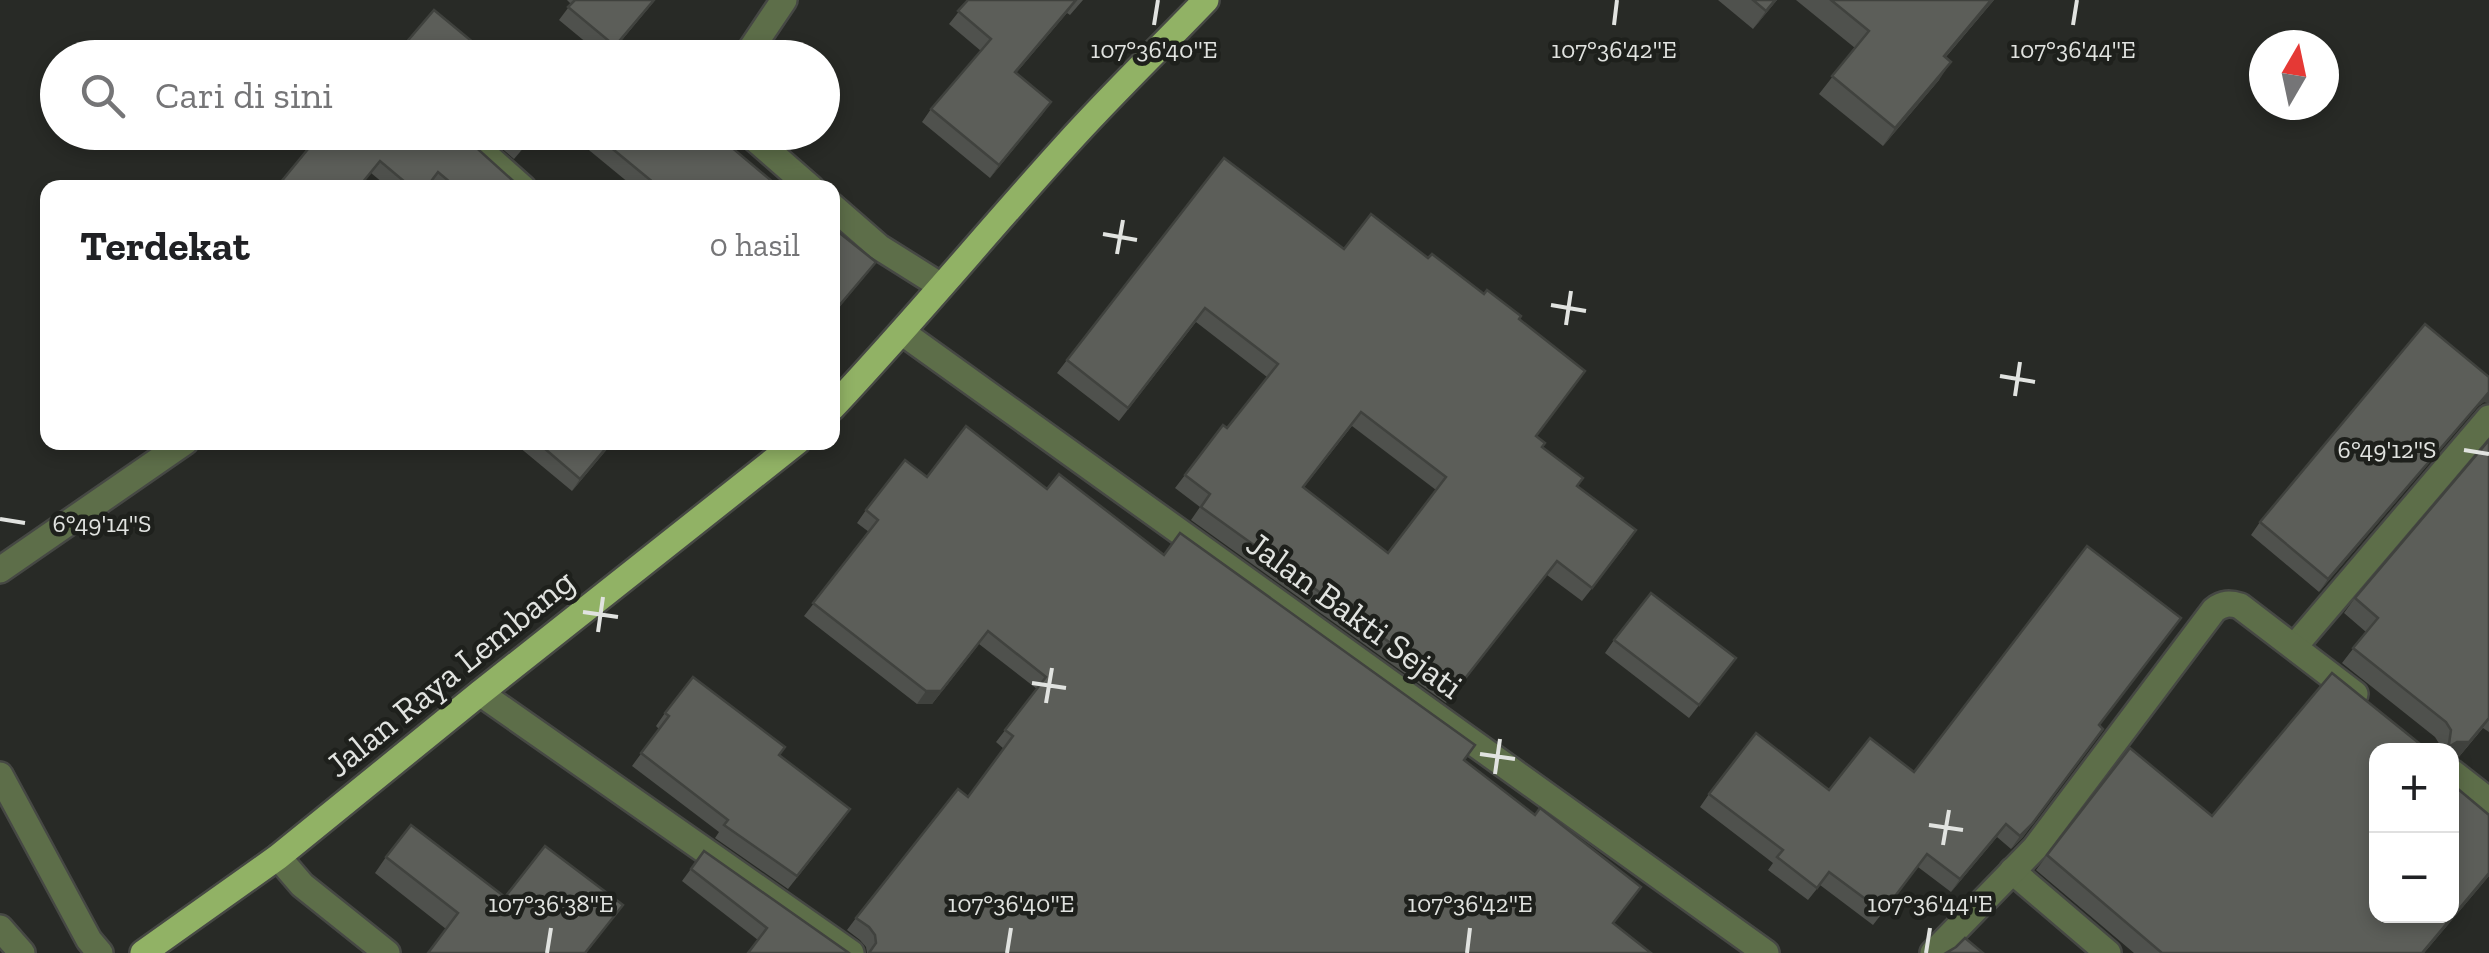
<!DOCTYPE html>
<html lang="id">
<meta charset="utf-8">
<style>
body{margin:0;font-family:"Zilla Slab",serif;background:#f2f2f2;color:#202124}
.controls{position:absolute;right:30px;bottom:30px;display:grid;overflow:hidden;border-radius:20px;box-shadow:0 5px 15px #0003}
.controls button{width:90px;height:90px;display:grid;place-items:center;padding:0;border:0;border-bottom:2px solid #e0e0e0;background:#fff;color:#202124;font:50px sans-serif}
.compass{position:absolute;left:2249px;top:30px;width:90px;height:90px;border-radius:50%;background:#fff;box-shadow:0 5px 15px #0003;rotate:9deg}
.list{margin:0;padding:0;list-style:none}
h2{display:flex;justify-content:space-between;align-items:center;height:130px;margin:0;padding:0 40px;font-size:42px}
h2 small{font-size:32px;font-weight:400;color:#757577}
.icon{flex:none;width:55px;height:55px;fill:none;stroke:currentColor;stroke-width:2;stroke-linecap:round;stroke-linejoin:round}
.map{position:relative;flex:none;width:2489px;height:953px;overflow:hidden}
.search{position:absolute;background:#fff;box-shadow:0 5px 15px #0003;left:40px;top:40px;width:800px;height:110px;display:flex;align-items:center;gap:25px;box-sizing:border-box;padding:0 35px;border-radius:55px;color:#757577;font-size:38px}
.panel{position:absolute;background:#fff;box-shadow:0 5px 15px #0003;left:40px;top:180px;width:800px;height:270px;border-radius:20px}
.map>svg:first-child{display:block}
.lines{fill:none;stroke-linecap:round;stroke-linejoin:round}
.minor-casing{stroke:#464844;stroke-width:30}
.major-casing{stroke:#464844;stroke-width:30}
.minor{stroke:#5d6e49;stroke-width:25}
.major{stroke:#91b265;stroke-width:25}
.wall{fill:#4f514d;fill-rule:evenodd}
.shaded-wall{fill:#40423e}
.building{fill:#5c5e59;stroke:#40423e;stroke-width:2.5;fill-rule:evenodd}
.ticks{fill:none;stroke:#e1e3e0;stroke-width:4}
.labels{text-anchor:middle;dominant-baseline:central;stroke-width:9;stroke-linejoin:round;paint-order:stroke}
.street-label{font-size:35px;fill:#e1e3e0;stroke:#1e201c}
.ticks-label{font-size:25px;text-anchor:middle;fill:#e1e3e0;stroke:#1e201c;stroke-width:9;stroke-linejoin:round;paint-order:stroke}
</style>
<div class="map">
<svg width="2489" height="953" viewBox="0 0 2489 953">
<rect width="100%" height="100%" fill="#282a26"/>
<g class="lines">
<defs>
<g id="minor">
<path d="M745,58L784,0"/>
<path d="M460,132L523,188"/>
<path d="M747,132L811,188"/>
<path d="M832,206L879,247L941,286"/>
<path d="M903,333L1766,953"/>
<path d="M0,570L185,442"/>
<path d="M2295,646L2489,418"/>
<path d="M480,693L851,953"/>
<path d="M2452,772L2489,801"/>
<path d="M0,775L89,940L100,953"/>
<path d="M278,857L302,885L387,953"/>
<path d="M2012,871L2108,953"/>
<path d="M0,928L22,953"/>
<path d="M1933,953L2035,848L2214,610C2223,603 2230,603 2240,606L2355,694"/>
</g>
<g id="major">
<path d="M832,408C913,322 988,231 1067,144C1112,94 1160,48 1206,0"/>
<path d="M143,953L278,857L480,693L797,442"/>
</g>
</defs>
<use href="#minor" class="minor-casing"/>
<use href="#major" class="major-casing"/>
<use href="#minor" class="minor"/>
<use href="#major" class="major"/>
</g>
<g class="wall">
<path d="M567,0H655L612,52L605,58L559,20L571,4Z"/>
<path d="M968,0H1083L1070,15L1067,13L1016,73L1051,102L990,178L922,122L931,109L981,51L949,24Z"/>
<path d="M1718,0H1777L1753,29Z"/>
<path d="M1796,0H1994L1946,57L1939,80L1883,146L1819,94L1855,48Z"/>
<path d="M322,132L521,188H433L430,185L427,188H389Z"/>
<path d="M483,132H537L514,159Z"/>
<path d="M567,132H708L780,188H635Z"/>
<path d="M1344,249L1428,258L1519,319L1537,437L1542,447L1627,544L1582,601L1547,575L1446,703L1191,520L1200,507L1175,488L1185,475L1227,428L1267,377L1196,322L1119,421L1057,373L1067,360ZM1352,426L1436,490L1388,553L1304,487Z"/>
<path d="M2489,377V403L2484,402L2477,407L2319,592L2251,535L2260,522Z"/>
<path d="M2489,440V732L2483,728L2458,758L2452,757V750H2440V745L2435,737L2342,663L2366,632L2344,613L2355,598Z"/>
<path d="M513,442H613L572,491Z"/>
<path d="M927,477L1047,489L1164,555L1464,760L1613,923L1651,953H867L866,947L860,940L847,930L856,918L968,797L1004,749L996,742L1037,689L979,644L932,704H917L804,616L869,532L857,523L866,510Z"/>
<path d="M1614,640L1736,658L1689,718L1605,653Z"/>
<path d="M2332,673L2425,748L2432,750H2376V916H2452V784L2489,815V876L2424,953H2134L2036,870L2130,748L2212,816Z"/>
<path d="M665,713L779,755L841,822L788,889L715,838L719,832L632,766L659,729L656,726Z"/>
<path d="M2099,725L2094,742L2023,837L2011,849L1997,837L1951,892L1918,867L1873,925L1820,885L1808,900L1768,870L1773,863L1700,807L1709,794L1829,790L1914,772Z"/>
<path d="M704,851L849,953L758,940L682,881Z"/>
<path d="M386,857L505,897L611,921L586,953H428L446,929L375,873Z"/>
</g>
<g class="shaded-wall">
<path d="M654,0H655L607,58L615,46Z"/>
<path d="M1076,0L1067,13L1006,85L1015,72Z"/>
<path d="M1775,0H1777L1753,29L1766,11Z"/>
<path d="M1991,0H1994L1931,74L1944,56Z"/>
<path d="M1951,62L1939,80L1883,146L1895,128Z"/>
<path d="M1051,102L1042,115L990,178L999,165Z"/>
<path d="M876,262L866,275L832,316V314Z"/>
<path d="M2489,392V403L2484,402L2477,407L2319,592L2328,579Z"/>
<path d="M611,442H613L572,491L580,479Z"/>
<path d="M1557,561L1547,575L1446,703L1456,690Z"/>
<path d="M979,644L932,704H917L926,691Z"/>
<path d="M2489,720L2458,758L2452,757V750H2447L2450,746Z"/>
<path d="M2094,742L2023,837L2011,849L2020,836Z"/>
<path d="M2006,824L1997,837L1951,892L1960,879Z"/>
<path d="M2489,873V876L2424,953H2422Z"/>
</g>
<g class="building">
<path d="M575,0H654L615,46L568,7Z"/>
<path d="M968,0H1076L1015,72L1051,102L999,165L931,109L991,39L958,11Z"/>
<path d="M1753,0H1775L1766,11Z"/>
<path d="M1831,0H1991L1944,56L1951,62L1895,128L1832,76L1869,31Z"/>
<path d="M434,10L492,58H393Z"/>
<path d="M611,51L618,58H605Z"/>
<path d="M322,132H459L521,188H457L438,172L426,188H412L380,161L358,188H276Z"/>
<path d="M507,132H535L523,146Z"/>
<path d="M592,132H708L715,138L717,135L780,188H660Z"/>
<path d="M1224,158L1344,249L1371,214L1428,258L1432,254L1484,294L1487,290L1521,316L1519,319L1585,371L1536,436L1545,443L1542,447L1583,478L1577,486L1636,530L1592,588L1557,561L1456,690L1201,507L1210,494L1185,475L1223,425L1227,428L1278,364L1205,308L1128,408L1067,360ZM1361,412L1446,477L1388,553L1303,487Z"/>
<path d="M832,227L876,262L832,314Z"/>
<path d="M2425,324L2489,377V392L2328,579L2260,522Z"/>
<path d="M966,426L1047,489L1059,474L1164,555L1180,533L1475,745L1464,760L1535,815L1540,808L1641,887L1613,923L1651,953H869L876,943L875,935L869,927L856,918L958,789L968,797L1013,736L1005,730L1046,677L988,631L941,691H926L813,603L878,520L866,510L905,460L927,477Z"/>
<path d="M2489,440V718L2469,742H2457L2450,746L2449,750H2437H2441L2449,744L2451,730L2446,722L2353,648L2378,618L2355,598Z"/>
<path d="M537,442H611L580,479Z"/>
<path d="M2087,546L2181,618L2099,725L2103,729L2032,824L2020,836L2006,824L1960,879L1927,854L1883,912L1829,872L1817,888L1777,857L1783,850L1709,794L1756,733L1829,790L1870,738L1914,772Z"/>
<path d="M1651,593L1736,658L1699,705L1614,640Z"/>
<path d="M2332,673L2425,748L2432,750H2376V916H2452V784L2489,815V873L2422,953H2162L2047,855L2130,748L2212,816Z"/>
<path d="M693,677L785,747L779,755L850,809L797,876L724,825L728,820L641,753L669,716L665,713Z"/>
<path d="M411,825L505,897L545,846L623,905L585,953H428L458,913L386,857Z"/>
<path d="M704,851L849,953H748L767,928L691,869Z"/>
<path d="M1965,938L1983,953H1946L1956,947Z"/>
</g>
<path class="ticks" d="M1154,25L1158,0M1614,25L1617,0M2073,25L2077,0M1103,234L1137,240M1117,254L1123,220M1551,305L1586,311M1566,325L1571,291M2000,376L2035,382M2015,396L2020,362M2464,450L2489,454M0,519L25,523M583,612L618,617M598,632L603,597M1032,683L1066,688M1046,703L1052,668M1480,754L1515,759M1495,774L1500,739M1929,825L1963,830M1943,845L1949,810M547,953L551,928M1007,953L1011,928M1467,953L1470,928M1926,953L1930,928"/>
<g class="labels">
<g class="street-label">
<text transform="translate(1355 615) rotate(36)">Jalan Bakti Sejati</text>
<text transform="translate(450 673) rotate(-39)">Jalan Raya Lembang</text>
</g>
</g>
<g class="ticks-label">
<text x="1154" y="58">107°36'40"E</text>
<text x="1614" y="58">107°36'42"E</text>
<text x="2073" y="58">107°36'44"E</text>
<text x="2387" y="458">6°49'12"S</text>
<text x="102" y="532">6°49'14"S</text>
<text x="551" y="912">107°36'38"E</text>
<text x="1011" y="912">107°36'40"E</text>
<text x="1470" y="912">107°36'42"E</text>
<text x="1930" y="912">107°36'44"E</text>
</g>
</svg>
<div class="controls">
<button>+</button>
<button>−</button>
</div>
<svg class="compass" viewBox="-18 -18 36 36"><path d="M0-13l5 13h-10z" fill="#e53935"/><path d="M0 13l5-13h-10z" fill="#757577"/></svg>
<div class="search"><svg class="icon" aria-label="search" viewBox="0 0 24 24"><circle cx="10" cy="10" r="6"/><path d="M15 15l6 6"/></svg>Cari di sini</div>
<section class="panel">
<h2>Terdekat<small>0 hasil</small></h2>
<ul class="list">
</ul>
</section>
</div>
